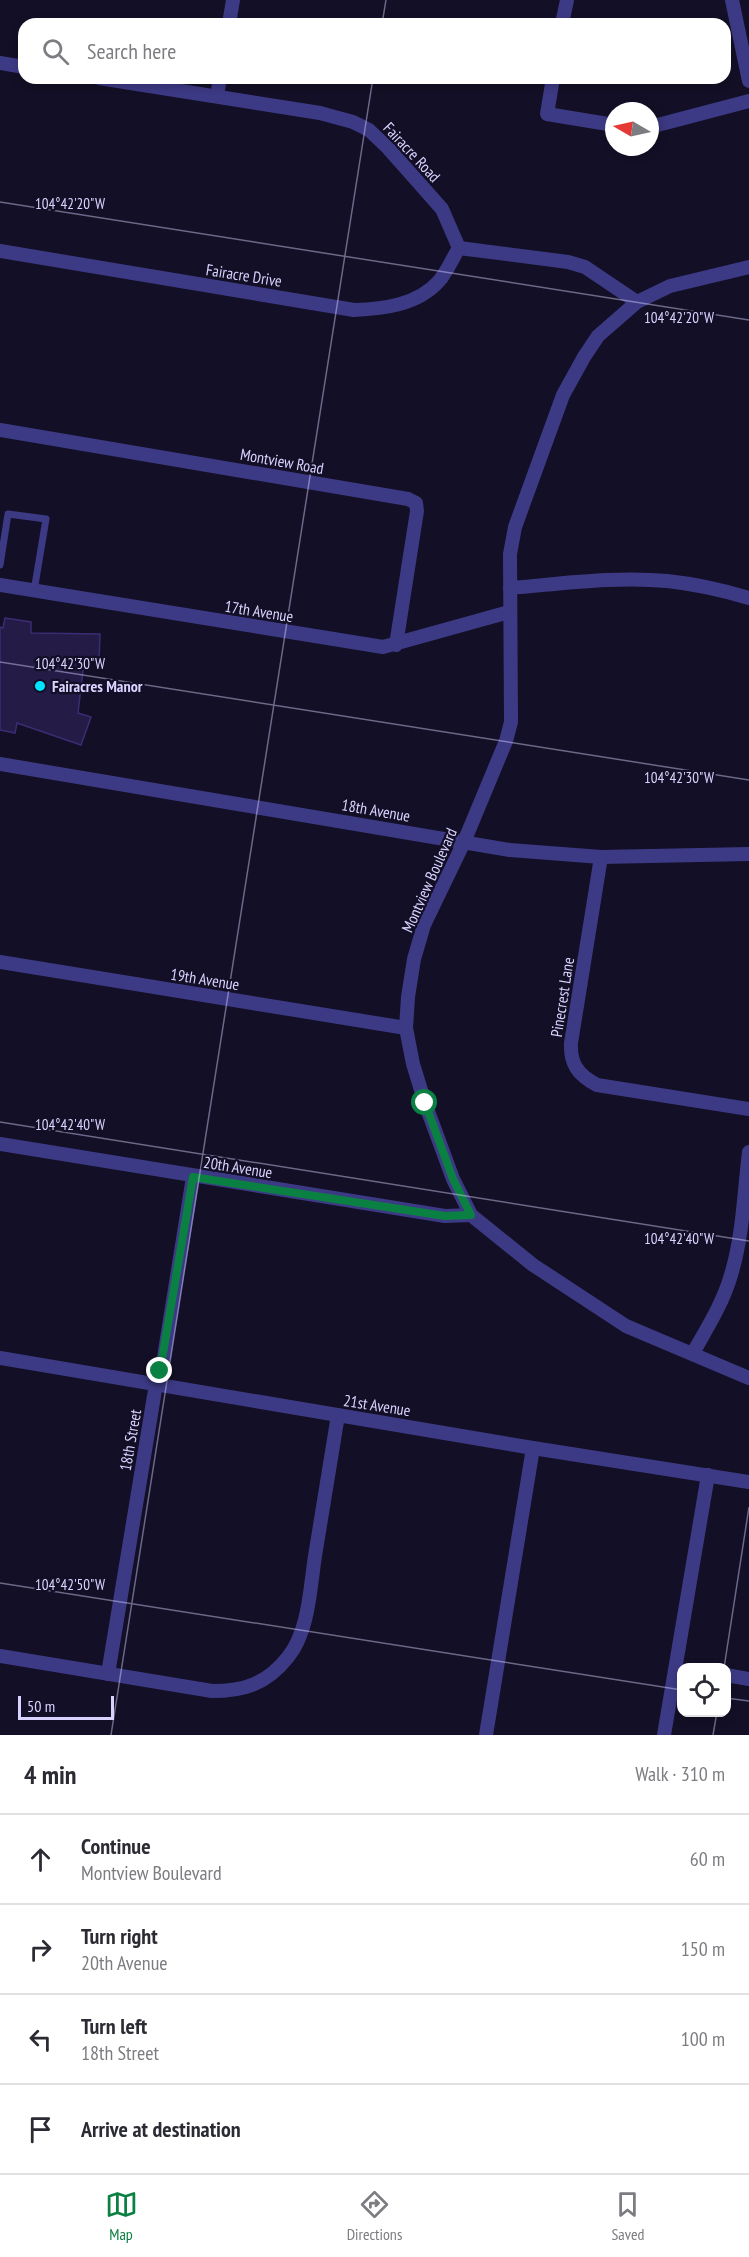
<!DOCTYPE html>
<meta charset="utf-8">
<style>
body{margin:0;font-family:"PT Sans Narrow",sans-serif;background:#f2f2f3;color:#2b2b33}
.controls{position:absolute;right:18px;bottom:18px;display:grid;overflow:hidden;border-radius:12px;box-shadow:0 3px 9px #0003}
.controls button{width:54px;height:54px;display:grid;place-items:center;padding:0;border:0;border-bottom:2px solid #e1e1e2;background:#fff;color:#2b2b33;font:30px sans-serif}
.compass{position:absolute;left:605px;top:102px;width:54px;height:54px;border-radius:50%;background:#fff;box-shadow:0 3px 9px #0003;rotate:279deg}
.scale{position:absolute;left:18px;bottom:15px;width:96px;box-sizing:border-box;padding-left:6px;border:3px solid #d9d4ff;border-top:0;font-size:16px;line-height:21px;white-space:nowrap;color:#d9d4ff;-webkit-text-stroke:4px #130f26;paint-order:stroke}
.stop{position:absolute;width:18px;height:18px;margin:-14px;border:4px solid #0b8043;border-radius:50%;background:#fff}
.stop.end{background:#0b8043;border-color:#fff;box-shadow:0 2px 6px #0008}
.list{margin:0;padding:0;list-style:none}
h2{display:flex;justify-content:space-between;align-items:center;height:78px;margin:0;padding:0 24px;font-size:26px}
h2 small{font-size:20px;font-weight:400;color:#7c7c81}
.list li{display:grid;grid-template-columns:39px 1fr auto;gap:18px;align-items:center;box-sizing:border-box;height:90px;padding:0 24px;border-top:2px solid #e1e1e2}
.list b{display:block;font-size:22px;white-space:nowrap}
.list p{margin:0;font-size:20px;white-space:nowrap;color:#7c7c81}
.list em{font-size:20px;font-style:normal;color:#7c7c81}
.icon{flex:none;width:33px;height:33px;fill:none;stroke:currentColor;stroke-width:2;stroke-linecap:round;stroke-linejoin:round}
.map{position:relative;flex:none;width:749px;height:1735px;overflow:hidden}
.search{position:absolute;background:#fff;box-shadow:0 3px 9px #0003;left:18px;right:18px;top:18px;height:66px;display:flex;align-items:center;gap:15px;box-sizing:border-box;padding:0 21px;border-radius:18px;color:#7c7c81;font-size:22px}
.sheet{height:438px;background:#fff}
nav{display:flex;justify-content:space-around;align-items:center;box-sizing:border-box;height:84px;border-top:2px solid #e1e1e2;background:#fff;font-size:16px;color:#7c7c81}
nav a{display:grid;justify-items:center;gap:3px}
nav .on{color:#0b8043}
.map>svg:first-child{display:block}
.building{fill:#241b47;stroke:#3b2d73;stroke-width:1.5}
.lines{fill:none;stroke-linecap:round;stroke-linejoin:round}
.lane{stroke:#3d3a85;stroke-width:7}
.street{stroke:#3d3a85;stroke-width:14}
.route{stroke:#0b8043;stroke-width:8}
.ticks{fill:none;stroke:#d9d4ff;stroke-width:1.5;stroke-opacity:0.45}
.poi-dot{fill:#00e5ff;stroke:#130f26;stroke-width:2}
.labels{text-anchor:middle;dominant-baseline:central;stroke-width:4.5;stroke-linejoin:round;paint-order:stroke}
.street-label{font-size:16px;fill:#d9d4ff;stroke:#130f26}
.poi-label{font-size:16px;font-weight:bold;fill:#d9d4ff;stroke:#130f26;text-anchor:start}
.ticks-label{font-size:15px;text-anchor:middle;fill:#d9d4ff;stroke:#130f26;stroke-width:4.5;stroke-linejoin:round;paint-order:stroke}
</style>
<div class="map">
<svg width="749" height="1735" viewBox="0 0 749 1735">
<rect width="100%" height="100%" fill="#130f26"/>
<path class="building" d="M5,618L31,622V633L100,634L99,662H84L78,713L91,717L81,745L17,723L15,733L0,730V627L3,628Z"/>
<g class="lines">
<path class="lane" d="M0,565L8,514L46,519L34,591"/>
<g class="street">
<path d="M732,0L749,81"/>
<path d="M229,24L233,0"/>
<path d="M562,24L567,0"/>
<path d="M0,63L24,67"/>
<path d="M99,78L320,113L353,122L369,130L388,148L442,209L459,248"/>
<path d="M553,78L547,114L614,125"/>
<path d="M217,96L220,78"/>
<path d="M650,127L749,101"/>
<path d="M459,248L568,262L585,267L637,302L670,286L749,267"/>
<path d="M0,251L354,310C383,309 418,305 439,281C447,272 452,259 459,248"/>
<path d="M637,302L598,336L584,357L563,395L515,527L510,554L511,722L506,741L464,842L424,925L414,959L408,997L406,1028L413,1064L425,1103L453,1179L471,1215L533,1265L626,1326L749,1378"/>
<path d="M0,430L408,499L416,503L417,511L396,645"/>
<path d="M0,585L383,647L509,612"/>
<path d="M510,588C561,584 615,576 667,581C696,584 722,590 749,598"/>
<path d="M0,764L510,850L601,857L749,854"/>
<path d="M601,857L571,1043C570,1064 578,1075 597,1085L749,1109"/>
<path d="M0,962L406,1028"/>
<path d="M0,1144L445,1216L471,1215"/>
<path d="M693,1353C707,1328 723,1303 731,1275C743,1236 744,1192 749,1152"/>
<path d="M0,1358L533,1448L749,1482"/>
<path d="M0,1656L212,1691C244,1691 267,1684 288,1657C309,1631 310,1588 315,1556C323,1509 330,1462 338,1415"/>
<path d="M108,1674L156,1384L164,1357L193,1177"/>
<path d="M726,1675L749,1679"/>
<path d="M486,1735L533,1448"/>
<path d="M664,1735L708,1475"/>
</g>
</g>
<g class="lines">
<path class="route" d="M160,1371L193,1177L445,1216L471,1215L453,1179L425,1103"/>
</g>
<path class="ticks" d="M382,24L386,0M0,202L749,320M0,662L749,780M0,1122L749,1241M0,1583L682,1690M724,1668L749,1507M726,1698L749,1701M111,1735L373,78M713,1735L717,1712"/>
<circle class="poi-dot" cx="40" cy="686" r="6"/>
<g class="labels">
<g class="street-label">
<text transform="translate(412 152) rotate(47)">Fairacre Road</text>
<text transform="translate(244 275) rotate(9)">Fairacre Drive</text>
<text transform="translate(282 461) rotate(10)">Montview Road</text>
<text transform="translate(259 611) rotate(9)">17th Avenue</text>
<text transform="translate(376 810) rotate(10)">18th Avenue</text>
<text transform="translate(429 880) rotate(-66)">Montview Boulevard</text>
<text transform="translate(205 979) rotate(9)">19th Avenue</text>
<text transform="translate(562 997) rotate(-81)">Pinecrest Lane</text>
<text transform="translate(238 1167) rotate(9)">20th Avenue</text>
<text transform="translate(377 1405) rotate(9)">21st Avenue</text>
<text transform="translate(130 1440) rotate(-80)">18th Street</text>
</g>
<g class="poi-label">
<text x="52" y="686">Fairacres Manor</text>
</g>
</g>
<g class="ticks-label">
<text x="70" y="209">104°42'20"W</text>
<text x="679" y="323">104°42'20"W</text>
<text x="70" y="669">104°42'30"W</text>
<text x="679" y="783">104°42'30"W</text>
<text x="70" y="1130">104°42'40"W</text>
<text x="679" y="1244">104°42'40"W</text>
<text x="70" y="1590">104°42'50"W</text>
</g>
</svg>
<div class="controls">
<button><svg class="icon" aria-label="locate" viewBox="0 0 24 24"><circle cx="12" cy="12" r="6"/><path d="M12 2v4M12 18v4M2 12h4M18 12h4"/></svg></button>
</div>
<svg class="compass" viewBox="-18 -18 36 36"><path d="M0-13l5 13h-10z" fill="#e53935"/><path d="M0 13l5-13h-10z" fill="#7c7c81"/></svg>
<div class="scale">50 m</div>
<div class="stop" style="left:425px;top:1103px"></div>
<div class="stop end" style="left:160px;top:1371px"></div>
<div class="search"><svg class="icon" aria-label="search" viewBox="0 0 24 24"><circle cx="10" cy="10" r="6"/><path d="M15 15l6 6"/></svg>Search here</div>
</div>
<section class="sheet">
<h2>4 min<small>Walk · 310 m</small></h2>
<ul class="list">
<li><svg class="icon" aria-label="ahead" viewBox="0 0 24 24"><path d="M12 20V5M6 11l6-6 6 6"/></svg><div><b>Continue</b><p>Montview Boulevard</p></div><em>60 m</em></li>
<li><svg class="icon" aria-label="right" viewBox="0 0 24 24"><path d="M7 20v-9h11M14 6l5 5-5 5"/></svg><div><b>Turn right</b><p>20th Avenue</p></div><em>150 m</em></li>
<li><svg class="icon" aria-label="left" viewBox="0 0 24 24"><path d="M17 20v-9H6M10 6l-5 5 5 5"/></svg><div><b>Turn left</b><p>18th Street</p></div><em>100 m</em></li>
<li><svg class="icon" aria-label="arrive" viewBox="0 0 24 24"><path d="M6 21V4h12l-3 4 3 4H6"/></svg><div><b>Arrive at destination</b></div></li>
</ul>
</section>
<nav>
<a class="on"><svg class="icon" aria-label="map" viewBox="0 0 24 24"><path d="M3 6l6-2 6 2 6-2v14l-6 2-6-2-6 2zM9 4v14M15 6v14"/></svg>Map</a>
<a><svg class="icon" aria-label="directions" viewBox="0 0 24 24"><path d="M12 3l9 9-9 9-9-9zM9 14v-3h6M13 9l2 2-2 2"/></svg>Directions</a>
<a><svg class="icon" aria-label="saved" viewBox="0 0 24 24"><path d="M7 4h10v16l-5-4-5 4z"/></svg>Saved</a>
</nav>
